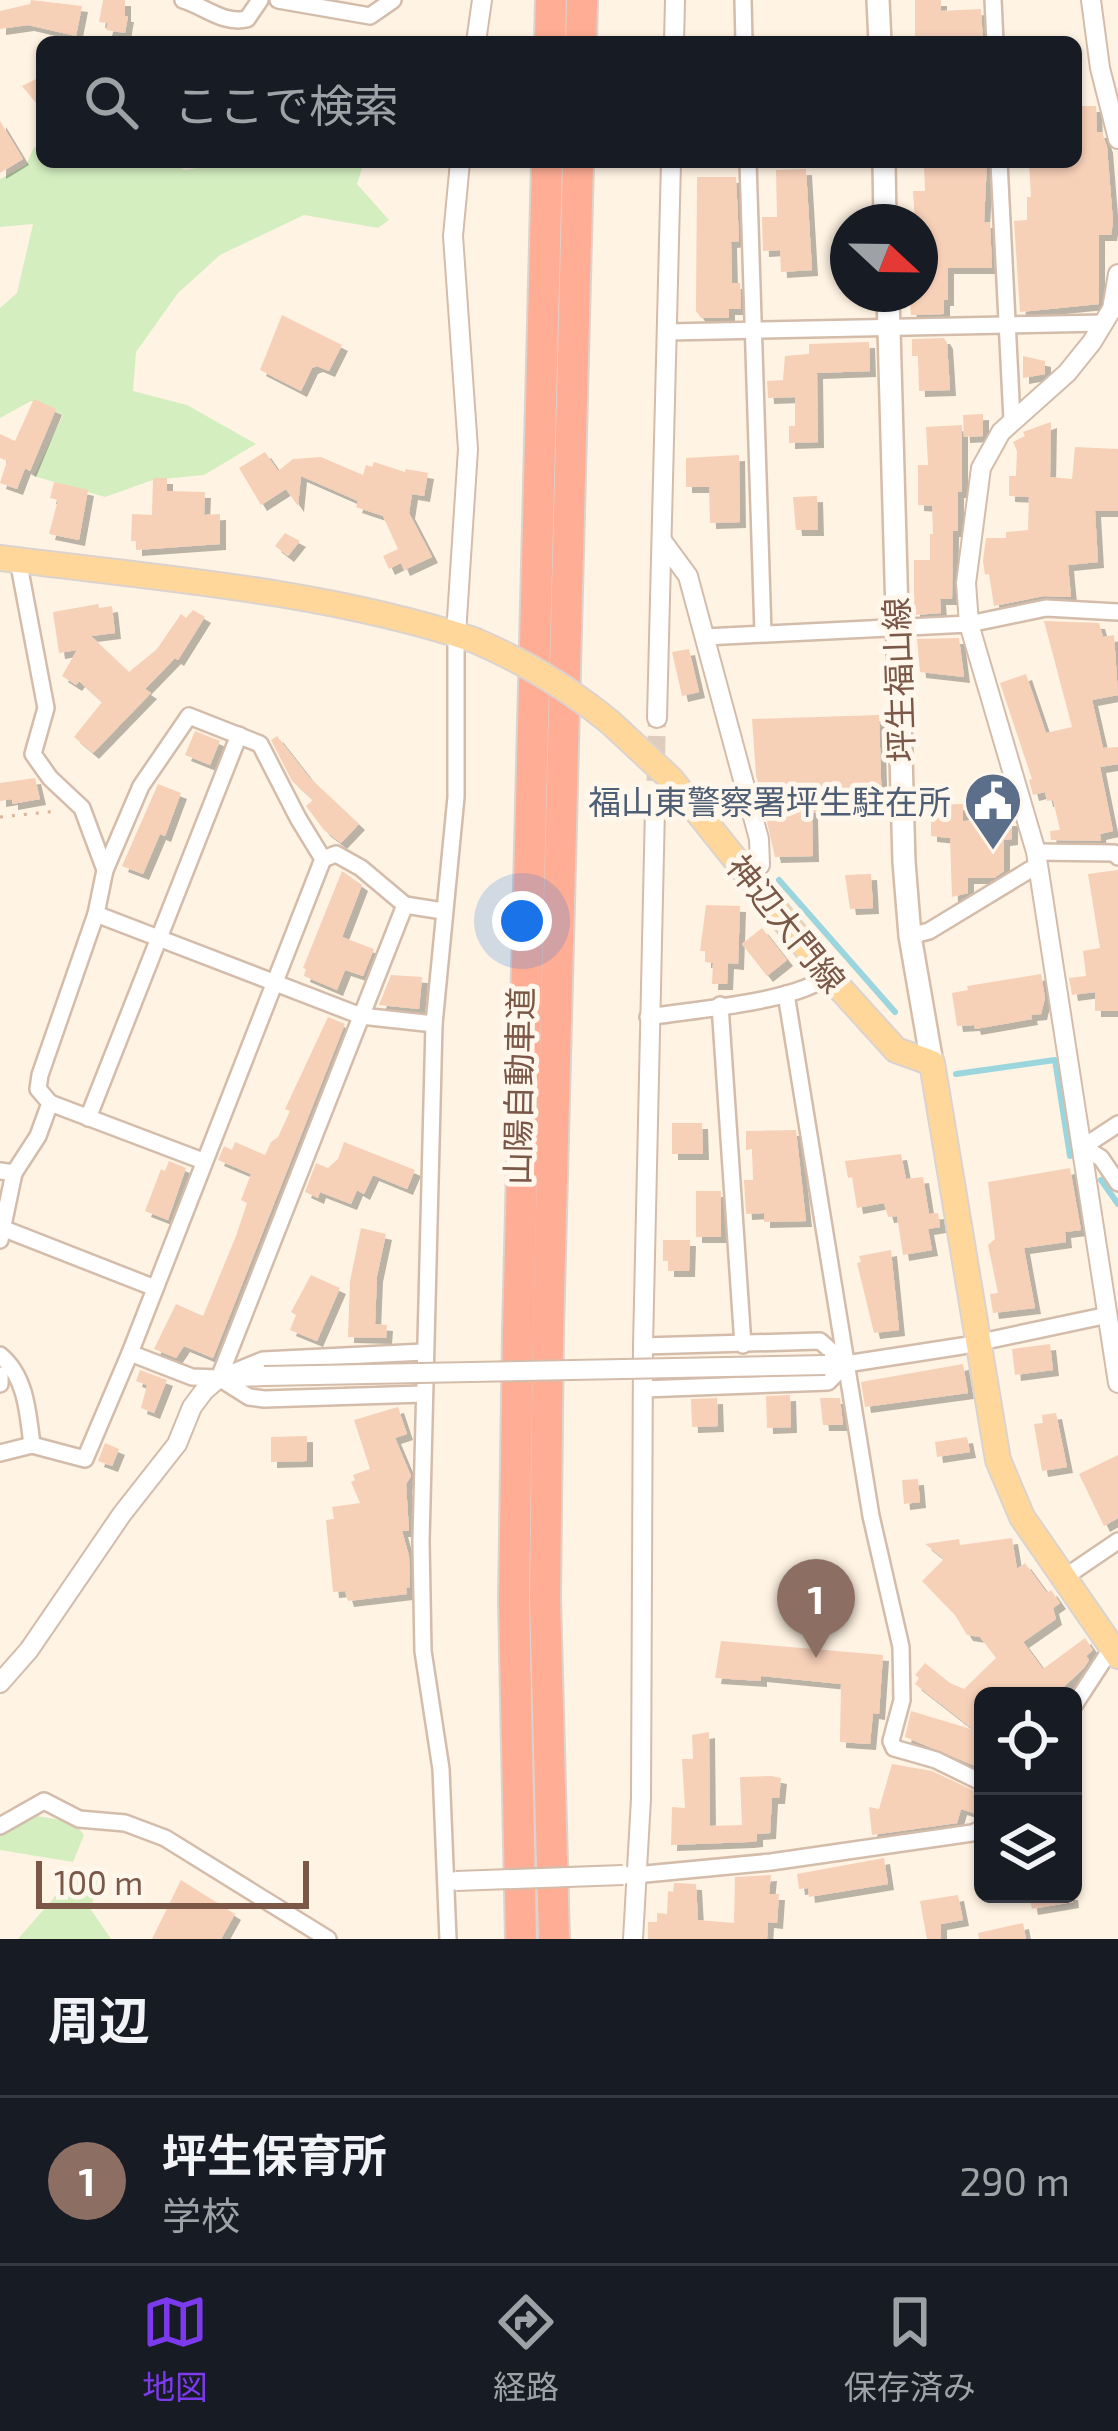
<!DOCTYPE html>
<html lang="ja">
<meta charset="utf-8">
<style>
body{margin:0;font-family:"Exo 2","Noto Sans JP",sans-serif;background:#242831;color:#f1f3f6}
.controls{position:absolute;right:36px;bottom:36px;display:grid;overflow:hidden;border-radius:18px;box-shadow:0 3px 9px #0004}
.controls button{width:108px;height:108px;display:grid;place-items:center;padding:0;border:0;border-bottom:3px solid #363941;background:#171b24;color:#f1f3f6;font:60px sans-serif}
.compass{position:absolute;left:830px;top:204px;width:108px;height:108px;border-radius:50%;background:#171b24;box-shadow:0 3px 9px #0004;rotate:112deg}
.scale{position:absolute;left:36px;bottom:30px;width:273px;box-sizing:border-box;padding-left:12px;border:6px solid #7a5746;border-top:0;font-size:33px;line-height:42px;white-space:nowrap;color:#7a5746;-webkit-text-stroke:9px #fff7ec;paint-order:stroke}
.you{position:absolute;left:522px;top:921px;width:42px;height:42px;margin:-30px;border:9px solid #fff;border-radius:50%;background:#1a73e8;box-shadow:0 0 0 18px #1a73e833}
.badge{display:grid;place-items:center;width:78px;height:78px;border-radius:50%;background:#7c3aed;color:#fff;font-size:39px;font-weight:700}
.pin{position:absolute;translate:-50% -99px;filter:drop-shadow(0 3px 6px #0008)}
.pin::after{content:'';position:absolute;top:63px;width:42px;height:36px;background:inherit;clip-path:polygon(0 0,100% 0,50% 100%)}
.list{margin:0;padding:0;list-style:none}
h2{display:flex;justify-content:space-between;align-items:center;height:156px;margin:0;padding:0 48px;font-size:51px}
h2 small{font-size:39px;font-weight:400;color:#9ea1a6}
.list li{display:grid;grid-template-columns:78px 1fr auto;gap:36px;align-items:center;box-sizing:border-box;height:168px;padding:0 48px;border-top:3px solid #363941}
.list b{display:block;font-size:45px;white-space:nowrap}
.list p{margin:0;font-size:39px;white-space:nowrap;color:#9ea1a6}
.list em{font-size:39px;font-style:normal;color:#9ea1a6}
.icon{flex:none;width:66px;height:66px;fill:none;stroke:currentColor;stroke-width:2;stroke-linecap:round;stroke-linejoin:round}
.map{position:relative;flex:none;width:1118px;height:1939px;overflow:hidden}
.search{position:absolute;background:#171b24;box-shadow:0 3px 9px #0004;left:36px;right:36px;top:36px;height:132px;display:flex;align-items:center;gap:30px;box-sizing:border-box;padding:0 42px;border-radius:18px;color:#9ea1a6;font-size:45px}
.sheet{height:324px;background:#171b24}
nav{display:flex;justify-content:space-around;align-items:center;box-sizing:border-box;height:168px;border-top:3px solid #363941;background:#171b24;font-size:33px;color:#9ea1a6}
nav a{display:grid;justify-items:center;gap:6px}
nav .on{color:#7c3aed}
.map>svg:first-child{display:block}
.green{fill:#d4eec0}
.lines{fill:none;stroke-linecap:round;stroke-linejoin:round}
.stream{stroke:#9bd5dd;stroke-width:6}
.building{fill:#f7d0b8;filter:url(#shadow)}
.tertiary-tunnel{stroke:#deccbc;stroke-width:18;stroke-dasharray:18 9;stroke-linecap:butt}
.minor-casing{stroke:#d4bcab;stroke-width:20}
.tertiary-casing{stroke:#d4bcab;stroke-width:22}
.secondary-casing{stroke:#d7bca8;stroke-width:26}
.primary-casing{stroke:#dcd3cf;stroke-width:28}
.motorway-casing{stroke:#dcd3cf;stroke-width:34}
.path{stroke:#dcb39b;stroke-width:3;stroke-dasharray:3 9;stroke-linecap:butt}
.minor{stroke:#fff;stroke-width:15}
.tertiary{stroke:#fff;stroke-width:18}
.secondary{stroke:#fff;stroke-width:21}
.primary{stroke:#ffd79a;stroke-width:24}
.motorway{stroke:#ffad94;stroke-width:30}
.tertiary-bridge-casing{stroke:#d4bcab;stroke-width:22;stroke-linecap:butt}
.primary-bridge-casing{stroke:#dcd3cf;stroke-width:28;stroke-linecap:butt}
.tertiary-bridge{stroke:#fff;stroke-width:18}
.primary-bridge{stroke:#ffd79a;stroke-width:24}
.labels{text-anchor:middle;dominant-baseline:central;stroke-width:10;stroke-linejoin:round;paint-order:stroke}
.street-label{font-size:33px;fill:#7a5746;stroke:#fff7ec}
.service-label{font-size:33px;fill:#4e5e75;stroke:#fff7ec;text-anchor:end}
</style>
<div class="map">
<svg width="1118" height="1939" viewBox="0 0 1118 1939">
<defs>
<filter id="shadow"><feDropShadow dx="6" dy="6" stdDeviation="0" flood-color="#0004"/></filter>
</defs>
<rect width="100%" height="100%" fill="#fff3e3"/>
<g class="green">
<path d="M34,147L42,151V162H65L74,167L107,162H169L185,170L235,162H364L357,184L389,220L378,228L304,215L220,255L178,293L136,352L133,391L187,405L256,444L204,475L153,480L105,497L34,476L63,415L31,401L0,418V308L17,293L33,224L0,227V179L26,165Z"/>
<path d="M30,1815L74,1822L84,1835L73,1862L0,1850V1833Z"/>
<path d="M99,1875L91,1910L111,1939H18L73,1876Z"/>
</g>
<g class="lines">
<g class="stream">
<path d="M779,880L895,1012"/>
<path d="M956,1074L1055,1060L1070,1156"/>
<path d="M1101,1180L1118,1204"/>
</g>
</g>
<g class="building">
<path d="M31,0L82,6L76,36L28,25L0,29V11L30,4Z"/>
<path d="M103,0H125V16H128L125,33L106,30L108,23L99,22Z"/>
<path d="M915,0H941V11L981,9L983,42H915Z"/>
<path d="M36,79L42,92V110L22,86Z"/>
<path d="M1076,106H1096L1097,132H1102L1107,147L1113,222L1111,235H1099V304L1020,312L1014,221L1027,220V197H1031L1029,162H1076Z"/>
<path d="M0,121L23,159L0,173Z"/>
<path d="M968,162H987L984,222H990L992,268H948V300H944V314L911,315L910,302L917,301L920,294V222H915L913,191H925L924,166Z"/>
<path d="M806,169L812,270L781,272L780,250L763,251L762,217H777L776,170Z"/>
<path d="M697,177H736L739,241L731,242L732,283H740L741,309H729V318H701L696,311Z"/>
<path d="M282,315L342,345L329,371L317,366L312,368L301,391L260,370Z"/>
<path d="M944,338L947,343L950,390L919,391L918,356H912V339Z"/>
<path d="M869,342L870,371L817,373L818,442L789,443V426H795V397L768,398L767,381L783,380L785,356L809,354V344Z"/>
<path d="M1023,356L1045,361V374L1023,378Z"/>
<path d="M34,399L56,409L30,471L25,468L17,489L0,483L7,461L0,458V434L15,441Z"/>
<path d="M983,414V436L964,437L963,415Z"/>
<path d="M1051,422L1050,477L1072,479L1075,447L1118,449V511H1095L1098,562L1068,565L1071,597L1044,596L994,606L989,574L985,575L983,561L986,538H1006V532L1028,530L1029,497L1009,496V476H1016L1017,451L1013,442L1025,436L1023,432Z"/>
<path d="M962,425V492H958V531H953L952,599H940L941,613L914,615V560H930V534H933L932,506L918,505V465H928L926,427Z"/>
<path d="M265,452L278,471L293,459L321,457L363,475L366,465L372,467L374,462L405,472L406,469L428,473L424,496L412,494L409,513L432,557L404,570L401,563L389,569L383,556L398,549L383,516L356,507L358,501L301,476L298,506L286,489L261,505L239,468Z"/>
<path d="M739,455L740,522L710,523L709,487H686V458Z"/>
<path d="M153,478H167V491L205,492L204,515L220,514V544L136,550V541H131L132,514L152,515Z"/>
<path d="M54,482L88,490L79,540L49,534L58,500L50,498Z"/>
<path d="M817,496L818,530H796L793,497Z"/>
<path d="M285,533L300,541L288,556L275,546Z"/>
<path d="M98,604L99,608L112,606L115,633L91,636L129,672L157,649L181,614L186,618L193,610L205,617L178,660L175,658L145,689L151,693L93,753L74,737L102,702L79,681L76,685L62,676L77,650L59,653L53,612Z"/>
<path d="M1044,621L1099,623L1103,637L1114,635L1118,695L1092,700L1103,748L1118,747V764L1100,767L1113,831L1100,834L1101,841L1051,840L1050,831L1060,830L1053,800L1047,801L1045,792L1033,795L1029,780L1032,779L1000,683L1026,674L1046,733L1072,727Z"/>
<path d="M959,638L964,677L920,672L917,639Z"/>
<path d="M689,649L699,692L682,696L672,652Z"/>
<path d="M879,715L882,811L812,813L813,856L775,857L756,775L752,719Z"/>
<path d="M195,731L220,741L210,765L185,755Z"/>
<path d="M277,736L309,777L359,824L341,843L324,830L306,806L313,800L292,781L271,740Z"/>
<path d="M35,778L40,799L12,804V799L0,801V783Z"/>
<path d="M158,784L181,793L165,836L160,834L143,874L122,866Z"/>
<path d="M963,804V821L1012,820V839L1004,840V871L994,878H968V893L952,897L950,838L931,836V805Z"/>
<path d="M1118,870V1011H1095V992L1072,995L1069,978L1086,976L1083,951L1100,948L1088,874Z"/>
<path d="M342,871L362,885L342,937L374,949L363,976L345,970L337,990L304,976L306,969L303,968Z"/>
<path d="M871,874L873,908L850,909L845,875Z"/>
<path d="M706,905L740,906L738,964L728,963L727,984H712L713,963L705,962V951H700Z"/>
<path d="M762,928L787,960L767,976L742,944Z"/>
<path d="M1041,974L1045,998L1041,1014L1031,1015L1032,1019L975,1029L974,1025L957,1026L952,993L968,990L967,986Z"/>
<path d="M391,975L422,977L419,1009L379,1005Z"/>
<path d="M328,1017L345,1024L213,1358L184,1346L176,1358L154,1349L176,1304L203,1316L236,1236L247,1203L241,1200L251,1174L218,1160L224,1146L232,1150L235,1142L265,1155L271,1142L278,1137L290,1111L285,1109Z"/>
<path d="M672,1123H702L703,1154H672Z"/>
<path d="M796,1130L806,1221L764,1222V1213L746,1214L744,1180H753L752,1149L746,1150V1131Z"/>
<path d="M344,1142L415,1170L407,1189L373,1175L364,1194L357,1190L351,1204L320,1192L318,1198L305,1192L316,1163L328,1168L338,1159Z"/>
<path d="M901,1154L906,1179L923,1177L929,1214L938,1213L940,1227L928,1229L932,1250L903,1255L897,1216L888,1217L884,1203L857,1208L852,1177L848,1178L845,1161Z"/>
<path d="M169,1161L186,1168L168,1220L145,1211L161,1169L165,1171Z"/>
<path d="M1070,1168L1081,1230L1065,1232L1066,1242L1024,1248L1035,1308L993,1313L990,1294L998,1293L988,1245L995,1239L988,1182Z"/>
<rect x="696" y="1191" width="25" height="46"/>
<path d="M361,1228L386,1234L377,1276L375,1324L387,1325L386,1338L348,1337L350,1281Z"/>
<path d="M663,1240H690L689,1271H668V1261H663Z"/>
<path d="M891,1250L899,1330L874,1333L857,1263L861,1262L859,1256Z"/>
<path d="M311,1275L340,1288L317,1341L290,1330L296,1315L291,1312Z"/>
<path d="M1050,1344L1053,1370L1015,1375L1012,1349Z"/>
<path d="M963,1364L968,1393L865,1407L861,1382Z"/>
<path d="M140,1370L167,1380L154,1413L141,1408L147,1385L136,1381Z"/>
<path d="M790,1395L791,1427L767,1428L766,1396Z"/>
<path d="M717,1398L718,1426L692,1427L691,1399Z"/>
<path d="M820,1398H840L843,1425H823Z"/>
<path d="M398,1407L407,1434L395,1438L411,1476L406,1484L409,1531H402L409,1556L410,1587L406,1588L407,1594L348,1601L345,1591L333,1592L326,1520L334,1519L332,1507L360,1503L351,1482L355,1480L353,1475L370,1469L354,1420Z"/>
<path d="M1056,1413L1067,1467L1042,1471L1034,1424L1043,1423L1042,1415Z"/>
<path d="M307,1436V1461L271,1462V1437Z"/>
<path d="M967,1437L970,1452L937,1457L935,1442Z"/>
<path d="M105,1443L119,1449L112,1466L98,1461Z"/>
<path d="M1118,1455V1518L1104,1526L1079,1474Z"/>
<path d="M918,1479L920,1502L904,1504L902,1480Z"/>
<path d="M1012,1538L1017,1569L1025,1563L1047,1593L1051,1590L1060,1603L1053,1608L1056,1619L1023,1642L1043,1669L1085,1638L1093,1650L1086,1656L1089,1660L1084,1668L1054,1696H983V1756L978,1767L905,1737L911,1711L974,1730L915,1684L919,1678L915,1675L925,1663L950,1683L964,1689L996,1658L980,1637L967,1635L955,1615L922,1581L944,1559L925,1544L959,1539L960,1545Z"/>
<path d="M721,1641L883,1655L879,1714L873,1713L870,1744L840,1742L841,1684L761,1676V1681L715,1678Z"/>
<path d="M709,1732L710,1826L742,1825L740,1777L771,1776L781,1778L779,1798H772L770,1833L757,1834V1841L748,1842L671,1845L672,1807L685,1808L682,1759H693L692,1735Z"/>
<path d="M892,1764L932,1771L983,1795V1816L961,1809L957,1823L872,1835L869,1807L879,1809Z"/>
<path d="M884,1858L888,1884L809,1897L808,1888L799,1889L797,1874Z"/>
<path d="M771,1875L769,1894H779L777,1923L768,1922L767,1939H648V1922H657V1913L667,1914L668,1891L673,1892L674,1883L696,1884L698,1920L734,1923L735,1877Z"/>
<path d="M181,1880L235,1914L221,1939H152Z"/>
<path d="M1029,1894H1072L1073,1902L1032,1909Z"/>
<path d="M958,1895L963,1920L941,1924V1939H927L920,1901Z"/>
<path d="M1023,1923L1026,1939H979L978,1933Z"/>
</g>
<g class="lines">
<path class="tertiary-tunnel" d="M655,808L657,718"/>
<defs>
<g id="minor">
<path d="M183,0C206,7 222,24 247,19L260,0"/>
<path d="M278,0L370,16L393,0"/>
<path d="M743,0L744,42"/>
<path d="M993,0L995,42"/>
<path d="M748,162L763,633"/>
<path d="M999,162L1012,420"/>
<path d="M668,332L1104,323"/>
<path d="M18,560L46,708L33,754L50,778L82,808L105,870L96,914L361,1016L434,1024"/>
<path d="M705,637L969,624L1046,608L1118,612"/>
<path d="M1036,852L1114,853L1118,857"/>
<path d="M323,859L336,854L361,868L405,905"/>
<path d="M105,870L141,786L189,716L260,744L298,818L323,859L130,1353L192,1377L219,1378L263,1360L424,1352"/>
<path d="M910,936L929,931L1036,866"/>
<path d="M786,994L871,1516L901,1647L902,1700L891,1741L894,1748L936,1760L983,1783"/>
<path d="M720,1005L743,1345"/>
<path d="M648,1017C690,1010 800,1002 828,975"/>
<path d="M50,1103L203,1161"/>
<path d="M88,1118L239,735"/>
<path d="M1118,1124L1083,1147L1101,1158L1118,1183"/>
<path d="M0,1171L14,1173L38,1136L50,1103L38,1089L40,1075L96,914"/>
<path d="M2,1228L155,1288"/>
<path d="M0,1240L14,1173"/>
<path d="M643,1346L820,1341L846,1364"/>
<path d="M0,1355C26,1376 28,1413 32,1445"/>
<path d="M0,1375V1384"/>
<path d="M643,1389L828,1382L846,1364L962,1346L1108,1315"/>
<path d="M423,1394L264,1399L249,1397L219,1378L405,905L443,911"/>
<path d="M0,1453L32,1445L85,1459L130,1353"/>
<path d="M1065,1577L1118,1541"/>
<path d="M1073,1707L1105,1658L1115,1651"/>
<path d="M0,1826L44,1801L79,1819L125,1823L165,1838L328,1939"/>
<path d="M635,1875L771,1862L972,1833L983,1828"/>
<path d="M448,1939L441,1769L423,1651L421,1541L434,1024L456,797V634"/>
</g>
<g id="tertiary">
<path d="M1091,0L1100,68L1118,139"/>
<path d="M476,42L482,0"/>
<path d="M674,42L675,0"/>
<path d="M1118,274L1112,309L1092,342L1067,373L1001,432L981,468L966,583L969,624L1036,852L1118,1383"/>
<path d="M663,542L688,576L759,839L760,865L749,876"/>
<path d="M456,634L468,449L453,236L460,162"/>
<path d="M657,718L671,162"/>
<path d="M825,1365L846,1364"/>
<path d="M0,1683L29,1650L122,1514L177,1444L192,1407L204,1391L219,1378L264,1376"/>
<path d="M633,1939L641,1799L643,1346L655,808"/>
</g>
<g id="secondary">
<path d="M878,0L880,42"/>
<path d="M884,162L885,222"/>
<path d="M888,294L904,862L910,936L932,1063"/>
</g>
<g id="primary">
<path d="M0,558C158,578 322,590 474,640"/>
<path d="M611,723L671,779L828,975L896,1050L932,1063L998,1460L1022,1517L1118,1656"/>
</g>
<g id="motorway">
<path d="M550,42L551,0"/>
<path d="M581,42L582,0"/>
<path d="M521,1939L514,1601L518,1331L547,162"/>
<path d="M554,1939L545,1598L548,1332L578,162"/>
</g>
</defs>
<use href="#minor" class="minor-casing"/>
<use href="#tertiary" class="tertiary-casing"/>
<use href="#secondary" class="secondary-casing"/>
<use href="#primary" class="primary-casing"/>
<use href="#motorway" class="motorway-casing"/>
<path class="path" d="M0,817L58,811"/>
<use href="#minor" class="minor"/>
<use href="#tertiary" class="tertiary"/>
<use href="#secondary" class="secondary"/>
<use href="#primary" class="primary"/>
<use href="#motorway" class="motorway"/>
<defs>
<g id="tertiary-bridge">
<path d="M264,1376L825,1365"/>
<path d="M456,1881L623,1875"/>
</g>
<path id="primary-bridge" d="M474,640C523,661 570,689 611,723"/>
</defs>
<use href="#tertiary-bridge" class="tertiary-bridge-casing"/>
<use href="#primary-bridge" class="primary-bridge-casing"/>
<use href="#tertiary-bridge" class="tertiary-bridge"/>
<use href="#primary-bridge" class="primary-bridge"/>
</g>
<defs>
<symbol id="civic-pin" viewBox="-11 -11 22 30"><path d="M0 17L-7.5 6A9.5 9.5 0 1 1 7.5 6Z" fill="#5c6f8a" stroke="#fff7ec"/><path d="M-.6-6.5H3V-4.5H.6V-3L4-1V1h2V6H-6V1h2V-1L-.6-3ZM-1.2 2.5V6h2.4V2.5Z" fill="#fff"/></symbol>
</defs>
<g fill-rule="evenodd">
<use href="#civic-pin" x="960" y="768" width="66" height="90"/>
</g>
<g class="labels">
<g class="street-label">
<text transform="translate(898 680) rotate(-92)">坪生福山線</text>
<text transform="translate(787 923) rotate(51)">神辺大門線</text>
<text transform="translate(518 1086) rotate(-89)">山陽自動車道</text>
</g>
<g class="service-label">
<text x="951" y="801">福山東警察署坪生駐在所</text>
</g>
</g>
</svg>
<div class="controls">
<button><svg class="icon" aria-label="locate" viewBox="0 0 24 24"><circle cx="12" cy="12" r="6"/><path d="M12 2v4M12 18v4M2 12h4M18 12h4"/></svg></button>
<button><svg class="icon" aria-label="layers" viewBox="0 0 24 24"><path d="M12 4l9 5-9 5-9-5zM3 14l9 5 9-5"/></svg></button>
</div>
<svg class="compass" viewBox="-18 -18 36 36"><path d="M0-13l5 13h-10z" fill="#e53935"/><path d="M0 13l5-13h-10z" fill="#9ea1a6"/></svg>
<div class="scale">100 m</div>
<div class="you"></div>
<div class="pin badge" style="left:816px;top:1658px;background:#8d6e63">1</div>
<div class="search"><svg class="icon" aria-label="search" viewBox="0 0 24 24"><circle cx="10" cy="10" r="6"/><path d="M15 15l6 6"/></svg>ここで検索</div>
</div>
<section class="sheet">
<h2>周辺<small></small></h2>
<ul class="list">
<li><span class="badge" style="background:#8d6e63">1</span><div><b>坪生保育所</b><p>学校</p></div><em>290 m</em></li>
</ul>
</section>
<nav>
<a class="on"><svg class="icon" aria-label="map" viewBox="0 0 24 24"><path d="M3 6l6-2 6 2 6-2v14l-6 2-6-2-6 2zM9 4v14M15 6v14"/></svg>地図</a>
<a><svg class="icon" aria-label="directions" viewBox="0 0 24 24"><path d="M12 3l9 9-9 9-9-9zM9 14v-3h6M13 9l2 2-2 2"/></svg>経路</a>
<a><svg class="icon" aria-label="saved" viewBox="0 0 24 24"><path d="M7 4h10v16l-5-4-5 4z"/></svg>保存済み</a>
</nav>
